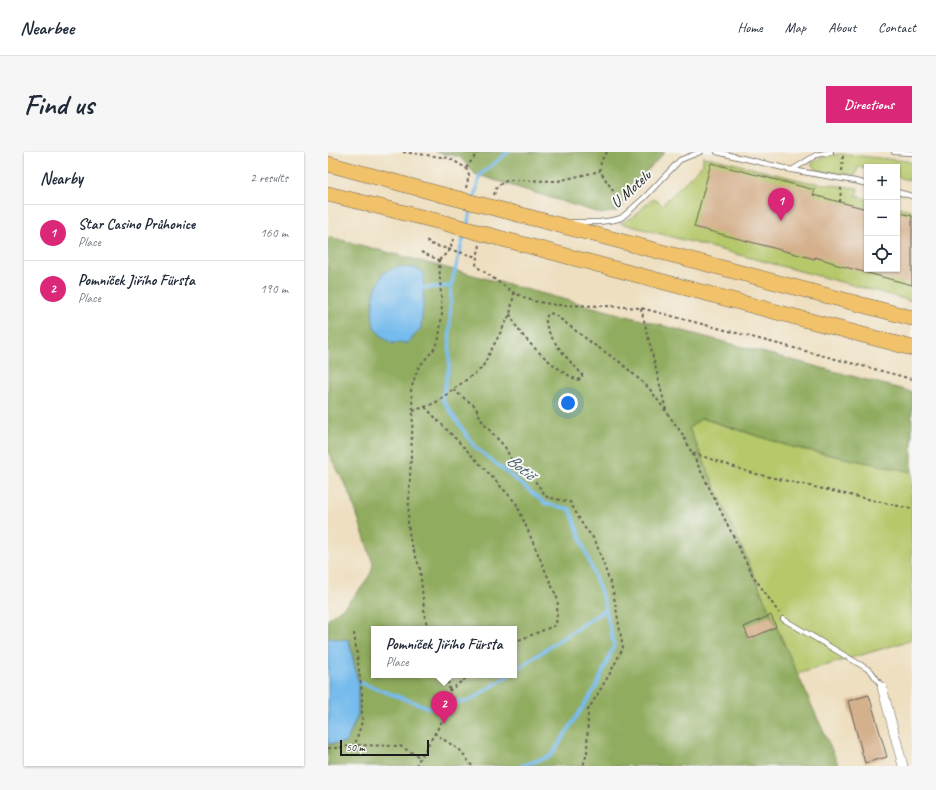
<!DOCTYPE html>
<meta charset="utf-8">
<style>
body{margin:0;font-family:Caveat,sans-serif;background:#f6f6f7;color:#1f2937}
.controls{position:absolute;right:12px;top:12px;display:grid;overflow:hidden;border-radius:0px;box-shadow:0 1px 3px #0004}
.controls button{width:36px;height:36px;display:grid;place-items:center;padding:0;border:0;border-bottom:1px solid #e0e1e3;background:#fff;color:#1f2937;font:20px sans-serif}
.scale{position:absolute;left:12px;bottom:10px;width:89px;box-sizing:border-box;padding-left:4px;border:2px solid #1c1c1c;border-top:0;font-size:11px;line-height:14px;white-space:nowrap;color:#1c1c1c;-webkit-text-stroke:3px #f6f6f2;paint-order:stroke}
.you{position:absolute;left:240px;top:251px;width:14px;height:14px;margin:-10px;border:3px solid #fff;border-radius:50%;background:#1a73e8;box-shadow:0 0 0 6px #1a73e833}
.badge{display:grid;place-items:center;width:26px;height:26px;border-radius:50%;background:#db2777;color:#fff;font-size:13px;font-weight:700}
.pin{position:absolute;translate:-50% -33px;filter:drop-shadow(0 1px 2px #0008)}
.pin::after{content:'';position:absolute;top:21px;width:14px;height:12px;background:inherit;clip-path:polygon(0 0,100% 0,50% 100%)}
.popup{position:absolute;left:43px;top:474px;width:146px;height:52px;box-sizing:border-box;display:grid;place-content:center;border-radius:0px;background:#fff;filter:drop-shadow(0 1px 3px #0005);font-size:13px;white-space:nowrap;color:#747a83}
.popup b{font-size:15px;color:#1f2937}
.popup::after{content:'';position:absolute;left:50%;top:100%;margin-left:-8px;border:8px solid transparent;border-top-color:#fff}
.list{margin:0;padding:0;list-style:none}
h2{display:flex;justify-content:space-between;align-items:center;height:52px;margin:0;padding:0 16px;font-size:17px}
h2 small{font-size:13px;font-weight:400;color:#747a83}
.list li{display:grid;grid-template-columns:26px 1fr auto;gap:12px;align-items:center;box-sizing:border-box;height:56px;padding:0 16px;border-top:1px solid #e0e1e3}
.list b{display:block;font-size:15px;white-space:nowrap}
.list p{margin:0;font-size:13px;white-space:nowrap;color:#747a83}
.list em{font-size:13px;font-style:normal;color:#747a83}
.icon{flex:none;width:22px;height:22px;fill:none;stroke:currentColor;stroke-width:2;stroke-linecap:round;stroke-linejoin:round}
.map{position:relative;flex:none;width:584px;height:614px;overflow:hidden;border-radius:0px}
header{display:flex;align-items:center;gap:24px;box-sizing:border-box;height:56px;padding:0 20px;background:#fff;border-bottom:1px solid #e0e1e3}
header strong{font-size:19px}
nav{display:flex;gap:22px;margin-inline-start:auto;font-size:14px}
.intro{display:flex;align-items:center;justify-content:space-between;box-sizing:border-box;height:96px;padding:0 24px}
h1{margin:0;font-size:28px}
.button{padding:10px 18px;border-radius:0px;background:#db2777;color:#fff;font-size:14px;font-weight:700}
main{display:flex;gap:24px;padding:0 24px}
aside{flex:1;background:#fff;border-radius:0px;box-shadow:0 1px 3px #0004}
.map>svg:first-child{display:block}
.green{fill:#b5c86b;stroke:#687244}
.forest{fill:#90ac5f;stroke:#56643e;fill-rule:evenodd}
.water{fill:#76bbed;stroke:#496c84}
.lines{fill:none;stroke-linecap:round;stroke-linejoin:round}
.stream{stroke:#76bbed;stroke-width:3.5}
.building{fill:#d4b08c}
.service-casing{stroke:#666055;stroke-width:6}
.minor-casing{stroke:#666055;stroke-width:10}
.trunk-casing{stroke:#666055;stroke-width:16}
.path{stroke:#666055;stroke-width:2;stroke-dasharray:3 3;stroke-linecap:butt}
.service{stroke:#fff;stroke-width:4.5}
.minor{stroke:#fff;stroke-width:9}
.trunk{stroke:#f2c26a;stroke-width:15}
.trunk-bridge-casing{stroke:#666055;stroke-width:16;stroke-linecap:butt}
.trunk-bridge{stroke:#f2c26a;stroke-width:15}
.labels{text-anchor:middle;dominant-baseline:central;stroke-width:4;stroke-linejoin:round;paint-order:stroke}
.street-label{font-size:16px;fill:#1c1c1c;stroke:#f6f6f2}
.water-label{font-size:17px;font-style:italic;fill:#3c5465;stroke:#f6f6f2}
</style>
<header>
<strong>Nearbee</strong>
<nav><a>Home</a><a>Map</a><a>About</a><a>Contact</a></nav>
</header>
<div class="intro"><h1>Find us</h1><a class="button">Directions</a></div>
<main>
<aside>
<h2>Nearby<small>2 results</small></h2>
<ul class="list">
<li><span class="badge">1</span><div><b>Star Casino Průhonice</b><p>Place</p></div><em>160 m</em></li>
<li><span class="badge">2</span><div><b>Pomníček Jiřího Fürsta</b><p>Place</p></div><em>190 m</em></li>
</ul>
</aside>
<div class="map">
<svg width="584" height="614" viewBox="0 0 584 614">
<rect width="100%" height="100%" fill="#f6f6f2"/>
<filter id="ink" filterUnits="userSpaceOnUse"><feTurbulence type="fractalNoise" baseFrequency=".025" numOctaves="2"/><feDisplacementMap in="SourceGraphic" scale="8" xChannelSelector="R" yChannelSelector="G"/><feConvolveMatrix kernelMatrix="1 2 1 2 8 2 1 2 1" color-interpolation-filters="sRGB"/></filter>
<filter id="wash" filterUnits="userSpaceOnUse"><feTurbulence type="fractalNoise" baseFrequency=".012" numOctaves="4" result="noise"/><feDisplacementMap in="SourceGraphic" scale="16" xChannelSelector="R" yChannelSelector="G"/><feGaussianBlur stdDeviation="0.9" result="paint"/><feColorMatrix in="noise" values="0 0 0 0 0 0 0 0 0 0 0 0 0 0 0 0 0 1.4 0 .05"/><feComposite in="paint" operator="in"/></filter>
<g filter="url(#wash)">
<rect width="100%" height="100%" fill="#eedfc0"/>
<g class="green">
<path d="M513,2L579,9L582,10L584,13V29L569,25V15H539V17L530,15L528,23L491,19L483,13C489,5 503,3 513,2Z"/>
<path d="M375,5L384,6L467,27L480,30L530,36L529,44L539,47V117H569V55L584,58V149L292,71L305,65L323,48H329L334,53L375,12Z"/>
<path d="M373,266L464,295L584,320V488L469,522L361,276Z"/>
</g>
<g class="forest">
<path d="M107,0H337L311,27L289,59L274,62L147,22L132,5Z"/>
<path d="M2,85L584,240V320L464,295L374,266L361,276C411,389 460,502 511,614H0V592L18,591L30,563V530L21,488L0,486V467L17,454L34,435L43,421L45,412L23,344L0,300V86ZM46,477H186V523H46Z"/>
</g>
<g class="water">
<path d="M69,115L87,116L96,121L95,156L93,176L80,191H63L54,184L46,176L44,159L46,141L55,121Z"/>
<path d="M0,486L21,488L30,530V563L18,591L0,592Z"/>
</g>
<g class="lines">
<g class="stream">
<path d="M146,47L152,23L180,0"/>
<path d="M139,74L144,55"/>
<path d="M137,80L123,134L121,215L114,247L146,294L218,352L242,357L276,449L286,494L268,535L223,604L193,614"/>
<path d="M96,136L123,134"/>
<path d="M186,519L278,457"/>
<path d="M30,530L102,556L143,548L181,523"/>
</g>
</g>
<g id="blocks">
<g class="building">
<path d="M383,11L487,38L485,43L539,57V117H569V60L584,64V133L506,112V111L487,105V107L366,75Z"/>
<path d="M443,463L448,475L421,487L416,475Z"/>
<path d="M541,543L559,605L537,611L520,549Z"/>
</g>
</g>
</g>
<g filter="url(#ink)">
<use href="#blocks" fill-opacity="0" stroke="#666055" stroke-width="1"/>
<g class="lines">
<defs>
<g id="service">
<path d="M389,0L464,18L527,29L539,32"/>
<path d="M566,0L584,1"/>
<path d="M464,18L488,3L503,0"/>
<path d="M569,40L584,44"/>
<path d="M245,70H271L286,68L293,66L299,61L317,45L352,8L372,0"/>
<path d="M455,467L543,519L554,535"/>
</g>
<path id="minor" d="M554,535L575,614"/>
<g id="trunk">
<path d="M0,12L119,44"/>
<path d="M0,42L113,70"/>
<path d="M178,59L584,166"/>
<path d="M171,86L584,196"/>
</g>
</defs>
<use href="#service" class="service-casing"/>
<use href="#minor" class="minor-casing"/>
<use href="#trunk" class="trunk-casing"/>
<g class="path">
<path d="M75,0L121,6L138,16L141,23L138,36"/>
<path d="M279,0L273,9L272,19L295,54"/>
<path d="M138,16L150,0"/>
<path d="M514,19L515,4"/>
<path d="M166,43L169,34L180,28L230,29L272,19"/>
<path d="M512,50L513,36"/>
<path d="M99,88L102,92L149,105"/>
<path d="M152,93L149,105L148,114L186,141L205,149L228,153L278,154L313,156L584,227"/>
<path d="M93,100L111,108"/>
<path d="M111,108L122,98L125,87"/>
<path d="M313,156L338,258"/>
<path d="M182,162C185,168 188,175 193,181C203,195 235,223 250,228L254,226V222C244,212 207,174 221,161L226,162L265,192L292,210L321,236L355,283L424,422L451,461"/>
<path d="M125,238L147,254L155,271L177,295L187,315L203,324L219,345L242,350L256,375L267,388L285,439L295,496L281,523L260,558L259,601L255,614"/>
<path d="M97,255L153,313L188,351L230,448L228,473L186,490"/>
<path d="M85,259L107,251L154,216L182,162L186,141"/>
<path d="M365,301L424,321L584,357"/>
<path d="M101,477L97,467L92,417L82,387L80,371L85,259L83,237L90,216L106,197L111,186L114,162L111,108"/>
<path d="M26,481L34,541V569L27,593"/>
<path d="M121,539L142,523"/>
<path d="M106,581L133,599L144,614"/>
<path d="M0,596H8L27,593L72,594L92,605"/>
<path d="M88,614C90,608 94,603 97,598C111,573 129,553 118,523"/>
</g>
<use href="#service" class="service"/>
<use href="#minor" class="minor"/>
<use href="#trunk" class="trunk"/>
<defs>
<g id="trunk-bridge">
<path d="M119,44L178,59"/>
<path d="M113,70L171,86"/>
</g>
</defs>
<use href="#trunk-bridge" class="trunk-bridge-casing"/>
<use href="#trunk-bridge" class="trunk-bridge"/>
</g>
</g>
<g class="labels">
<g class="street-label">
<text transform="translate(303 37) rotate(-42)">U Motelu</text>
</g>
<g class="water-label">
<text transform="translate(193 315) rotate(39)">Botič</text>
</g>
</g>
</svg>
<div class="controls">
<button>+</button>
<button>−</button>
<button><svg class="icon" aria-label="locate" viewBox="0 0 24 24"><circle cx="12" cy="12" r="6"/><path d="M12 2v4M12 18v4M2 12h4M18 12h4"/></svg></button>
</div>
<div class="scale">50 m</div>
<div class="you"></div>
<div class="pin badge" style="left:453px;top:69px">1</div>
<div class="pin badge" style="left:116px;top:572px">2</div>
<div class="popup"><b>Pomníček Jiřího Fürsta</b>Place</div>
</div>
</main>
